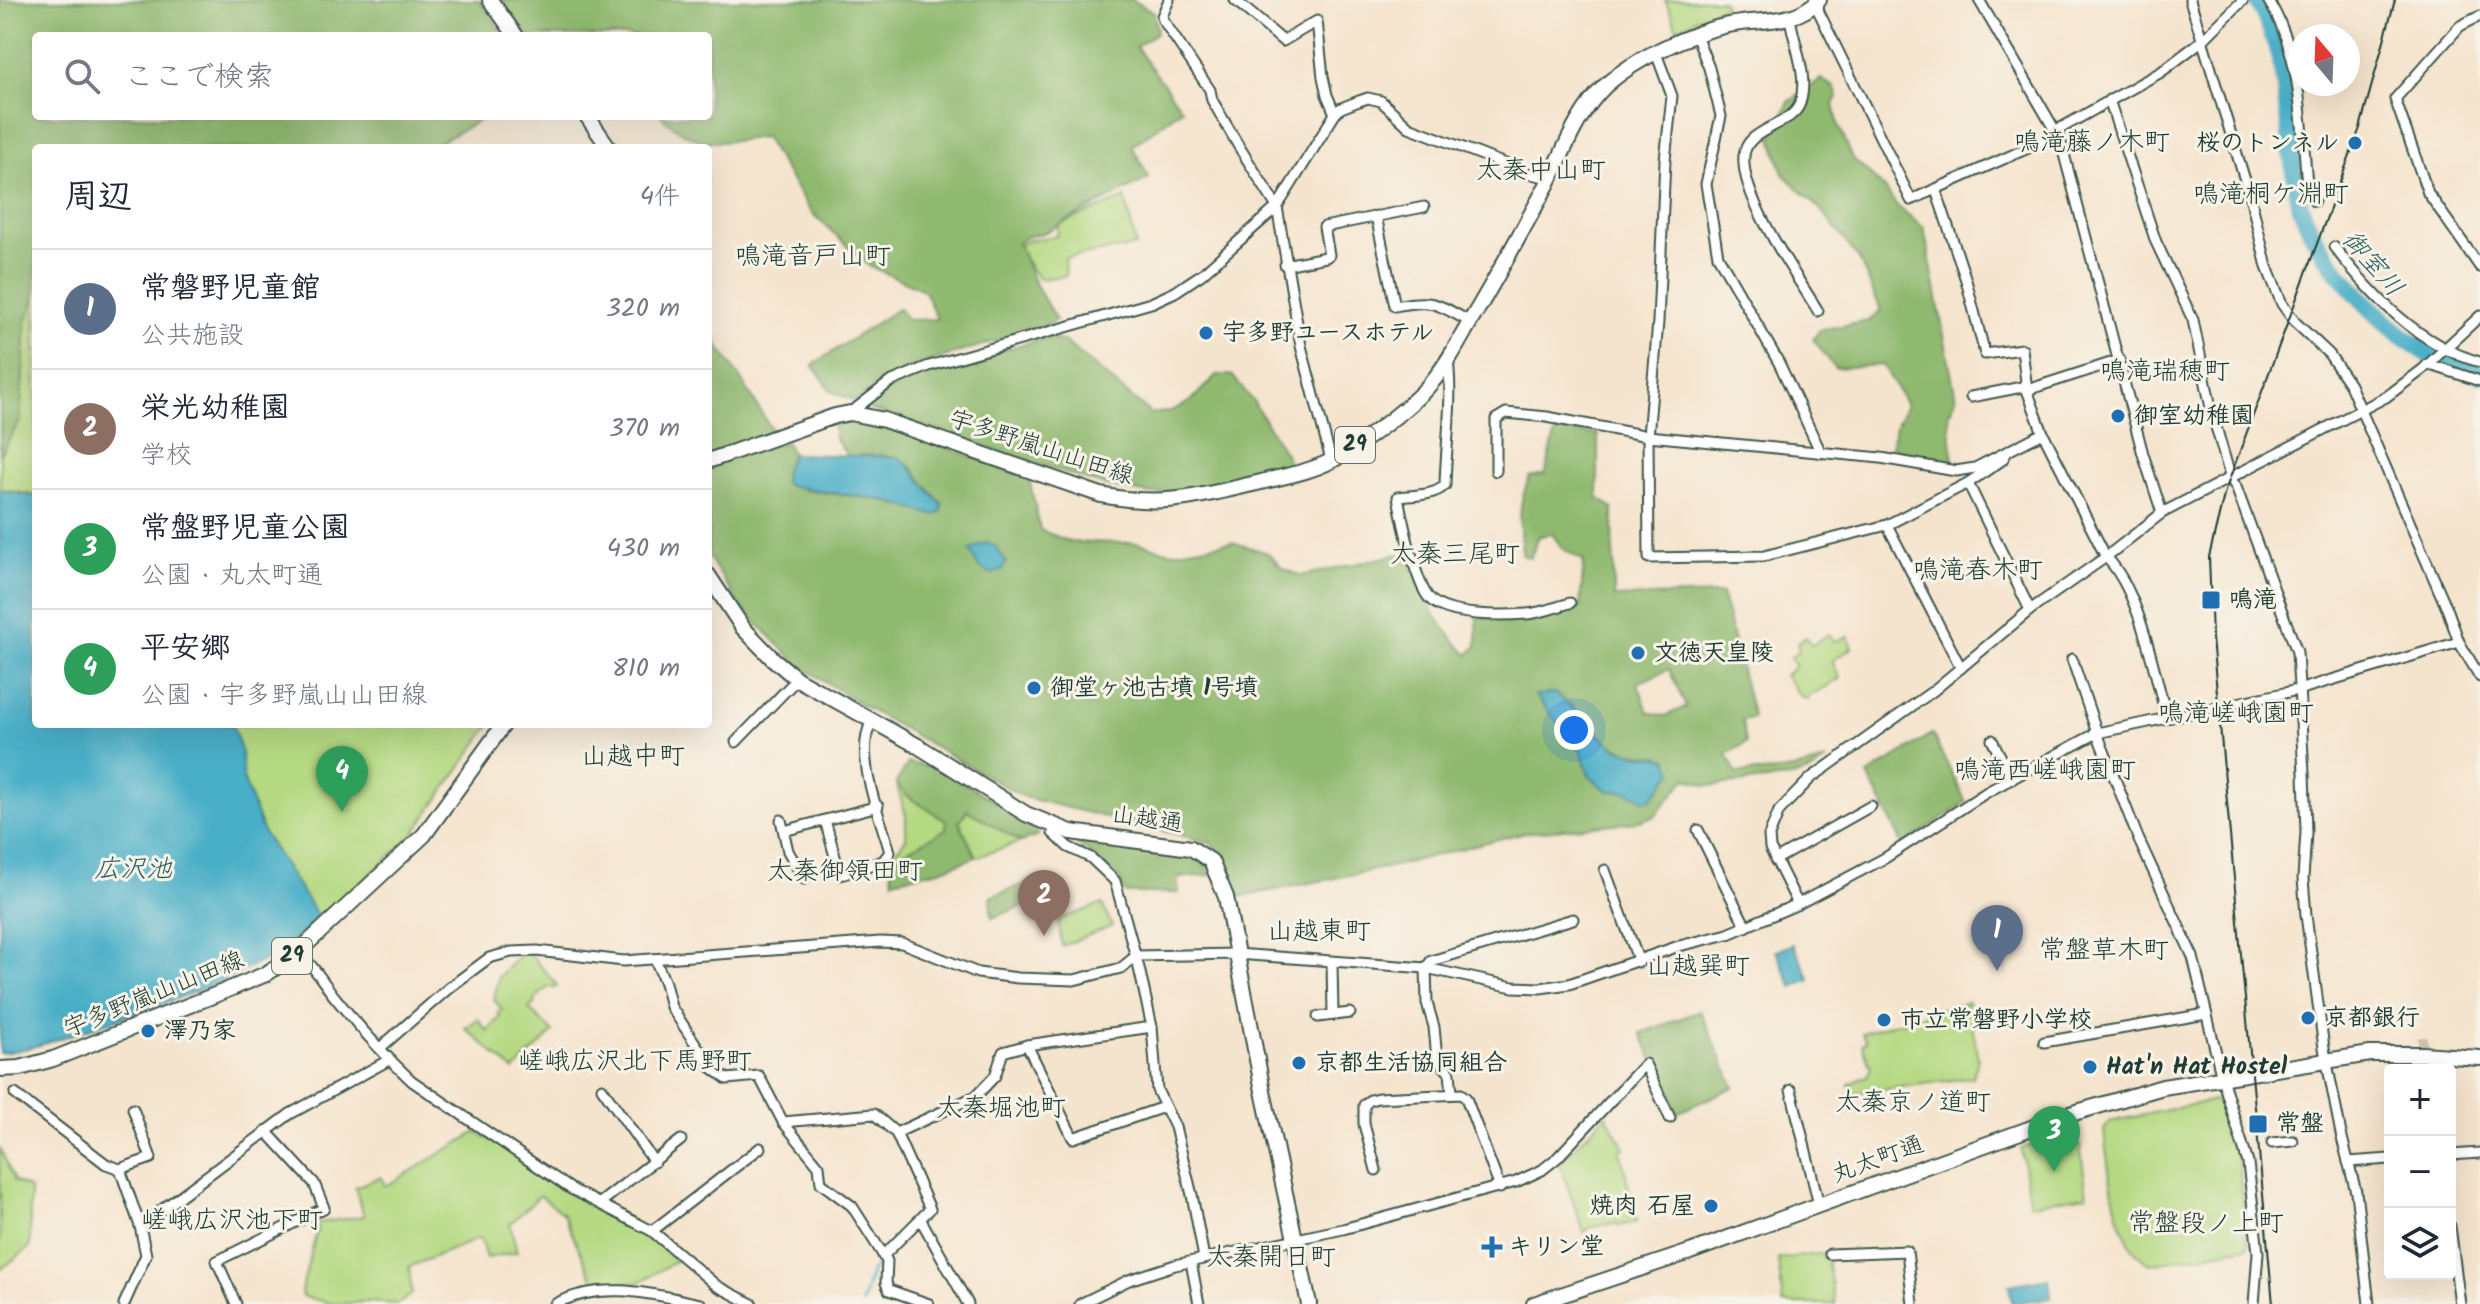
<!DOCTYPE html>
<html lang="ja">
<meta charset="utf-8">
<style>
body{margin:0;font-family:Kalam,"Klee One",sans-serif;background:#f6f6f7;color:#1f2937}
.controls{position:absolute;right:24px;bottom:24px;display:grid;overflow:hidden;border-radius:8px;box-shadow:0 8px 32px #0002}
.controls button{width:72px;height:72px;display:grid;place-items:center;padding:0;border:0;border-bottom:2px solid #e0e1e3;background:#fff;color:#1f2937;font:40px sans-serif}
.compass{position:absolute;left:2288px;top:24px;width:72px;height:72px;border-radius:50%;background:#fff;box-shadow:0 8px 32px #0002;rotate:341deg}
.you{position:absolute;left:1574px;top:730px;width:28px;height:28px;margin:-20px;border:6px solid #fff;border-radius:50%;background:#1a73e8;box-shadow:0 0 0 12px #1a73e833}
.badge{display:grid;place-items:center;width:52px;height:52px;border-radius:50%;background:#7c3aed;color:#fff;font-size:26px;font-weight:700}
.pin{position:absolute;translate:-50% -66px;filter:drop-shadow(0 2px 4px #0008)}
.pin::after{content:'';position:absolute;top:42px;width:28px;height:24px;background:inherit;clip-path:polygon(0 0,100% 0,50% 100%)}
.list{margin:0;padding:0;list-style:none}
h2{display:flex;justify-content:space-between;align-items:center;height:104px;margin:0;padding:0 32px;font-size:34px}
h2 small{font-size:26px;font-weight:400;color:#747a83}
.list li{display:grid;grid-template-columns:52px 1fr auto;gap:24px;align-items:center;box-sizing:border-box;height:120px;padding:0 32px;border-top:2px solid #e0e1e3}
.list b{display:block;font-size:30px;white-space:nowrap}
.list p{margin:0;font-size:26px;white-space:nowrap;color:#747a83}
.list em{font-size:26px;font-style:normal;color:#747a83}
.icon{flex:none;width:44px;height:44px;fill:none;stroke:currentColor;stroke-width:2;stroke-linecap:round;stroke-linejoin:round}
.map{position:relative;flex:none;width:2480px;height:1304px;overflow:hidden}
.search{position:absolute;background:#fff;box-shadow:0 8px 32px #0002;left:32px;top:32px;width:680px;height:88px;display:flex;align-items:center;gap:20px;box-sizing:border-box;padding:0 28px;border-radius:8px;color:#747a83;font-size:30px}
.panel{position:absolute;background:#fff;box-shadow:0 8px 32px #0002;left:32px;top:144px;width:680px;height:584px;border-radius:8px}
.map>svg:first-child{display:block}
.green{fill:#b5d982;stroke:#6a8b5b;stroke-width:2}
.forest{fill:#90b970;stroke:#587b52;stroke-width:2;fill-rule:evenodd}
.water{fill:#48afc7;stroke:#34767e;stroke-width:2}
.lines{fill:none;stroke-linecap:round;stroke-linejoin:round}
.stream{stroke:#48afc7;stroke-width:3}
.river{stroke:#48afc7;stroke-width:18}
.street-tunnel{stroke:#cac3ae;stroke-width:9;stroke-dasharray:9 4.5;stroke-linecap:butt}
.street-casing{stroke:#3f564b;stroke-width:13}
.secondary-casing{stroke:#3f564b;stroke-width:18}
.primary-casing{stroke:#3f564b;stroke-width:18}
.street{stroke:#fff;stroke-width:9}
.secondary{stroke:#fff;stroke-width:14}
.primary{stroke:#fff;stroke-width:14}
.tram{stroke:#1f3d34;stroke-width:2}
.poi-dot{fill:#1f6fb2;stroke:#f7f3e8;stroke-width:3}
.labels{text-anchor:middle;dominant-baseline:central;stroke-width:6;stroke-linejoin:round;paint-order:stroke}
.shield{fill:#f7f3e8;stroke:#60746a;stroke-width:2}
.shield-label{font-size:22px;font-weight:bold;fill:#1f3d34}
.poi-label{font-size:24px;font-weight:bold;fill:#1f3d34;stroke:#f7f3e8;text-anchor:start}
.street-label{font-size:24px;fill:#1f3d34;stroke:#f7f3e8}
.neighbourhood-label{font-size:26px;fill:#1f3d34;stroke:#f7f3e8}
.water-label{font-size:26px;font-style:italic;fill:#2b5f60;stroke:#f7f3e8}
</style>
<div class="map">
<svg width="2480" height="1304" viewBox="0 0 2480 1304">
<rect width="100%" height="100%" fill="#f7f3e8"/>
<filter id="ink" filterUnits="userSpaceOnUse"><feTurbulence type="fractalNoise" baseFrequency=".0125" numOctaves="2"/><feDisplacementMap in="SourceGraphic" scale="16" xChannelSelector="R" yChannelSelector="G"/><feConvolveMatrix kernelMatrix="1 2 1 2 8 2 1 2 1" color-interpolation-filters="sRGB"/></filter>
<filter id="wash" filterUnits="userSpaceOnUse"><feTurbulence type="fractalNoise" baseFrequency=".006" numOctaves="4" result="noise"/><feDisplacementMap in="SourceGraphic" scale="32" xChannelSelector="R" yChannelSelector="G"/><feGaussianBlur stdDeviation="1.8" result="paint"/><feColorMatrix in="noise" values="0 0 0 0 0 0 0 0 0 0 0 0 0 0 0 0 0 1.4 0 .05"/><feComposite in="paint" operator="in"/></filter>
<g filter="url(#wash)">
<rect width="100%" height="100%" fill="#f5e4cd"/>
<g class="green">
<path d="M1665,0H1723L1725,5L1677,28Z"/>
<path d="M1125,198L1136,246L1065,258L1066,276L1039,279L1021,254L1020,245L1029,240L1057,236L1058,225Z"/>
<path d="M36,296V495L0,489V454L20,421L26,321Z"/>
<path d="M1829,634L1834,641L1848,637L1852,648L1832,661L1840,679L1809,696L1808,700L1800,696L1785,675L1796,665L1790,658L1799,651L1797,643L1806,637L1812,645Z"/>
<path d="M232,724H491L412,836L305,934L308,904L263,832L243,778Z"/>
<path d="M896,783L906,795L946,821V830L890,860L906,838V816Z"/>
<path d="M967,810L1021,842L976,857L959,822Z"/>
<path d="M1102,904L1112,926L1062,946L1058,920Z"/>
<path d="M529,953L557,985L553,988L549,986L535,999L536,1002L529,1009L553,1032L514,1071L465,1028L478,1019L487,1031L500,1017L498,1013L502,1010L494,999L499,976L521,954Z"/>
<path d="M1968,1002L1978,1059L1973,1077L1852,1094L1849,1084L1867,1076L1871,1068L1862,1044L1866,1042L1862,1033Z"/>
<path d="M2215,1100L2223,1104L2239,1163L2248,1247L2150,1264C2115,1247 2108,1166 2104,1130L2110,1122Z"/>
<path d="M1606,1115L1625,1148L1620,1150L1637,1222L1618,1226L1617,1223L1592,1227L1584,1232L1559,1163Z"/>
<path d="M477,1132L659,1240L676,1261L638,1283L594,1281L563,1214L540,1195L510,1224L517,1252L486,1258L480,1238L409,1267L412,1294L398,1304L368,1302L333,1304L302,1296L301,1291L319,1223L364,1216L355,1187L380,1177L386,1186Z"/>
<path d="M2068,1132L2072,1148L2080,1145L2087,1195L2030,1204L2021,1149Z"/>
<path d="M0,1148L14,1181L30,1189V1247L0,1270Z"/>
<path d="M1826,1253L1835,1304H1783L1778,1259Z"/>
</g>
<g class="forest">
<path d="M0,0H479L505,36H36V116H487L429,148H36V296L26,321L20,421L0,454Z"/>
<path d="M501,0H1132L1154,12L1157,32L1136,47L1182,109L1132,146L1149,178L1043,233L1028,236L1018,243L1034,282L1056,320L1048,325L927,362L887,377L856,401L832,392L813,365L899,308L907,320L937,319L924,290L869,266L811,212L764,137C715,142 701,151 661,116H708V36H528Z"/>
<path d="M1821,79L1834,87L1838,97L1834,104L1838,124L1853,159L1882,186L1899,208L1924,228L1956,399L1949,413L1953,464L1891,448L1895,428L1906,405L1883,365L1835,368L1813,339L1820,330L1869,321L1881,310L1859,259L1819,208L1783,174L1772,137L1789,102Z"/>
<path d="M708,330L744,384L780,444L786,442L792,454L787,462L804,490L883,500L933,515L942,503C929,492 922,480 912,467C898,451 868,456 848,456L835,439L833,424L872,420L1029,478L1040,530L1070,542L1138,543L1171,552L1232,542L1268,553L1282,568L1301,576L1399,554L1410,560C1426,603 1435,622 1468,655L1477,646V618L1537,616L1580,606L1584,561L1563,549L1552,534L1539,536L1530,558L1523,556C1518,531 1518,500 1530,477L1545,474L1556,431L1598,434V498L1613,508L1614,597L1722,594L1753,718L1742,720L1746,743L1727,754L1736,773C1773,771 1790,773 1826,760L1812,771L1788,778L1707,786L1686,778L1655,816L1636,822L1522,833L1394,866L1240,897L1212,843L1024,797L870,710L799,665L741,607L708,556ZM1669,669L1686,707L1665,716L1648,712L1638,683ZM1536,696L1570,704L1607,742L1629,753L1660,756L1645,801L1632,792L1608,791L1590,777L1582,753L1570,737Z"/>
<path d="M1048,337L1065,342L1150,413C1180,415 1199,396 1216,375H1232L1253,401L1287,457L1289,467L1286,471L1192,491L1150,494L1102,485L866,408L893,386L932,370Z"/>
<path d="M1932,734L1966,802L1903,845L1868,775Z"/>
<path d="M908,763L940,768L1036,827L1038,836L1021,842L967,810L959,822L976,857L940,870L893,880L890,860L946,829V821L906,795L896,783Z"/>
<path d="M1073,840L1188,855L1201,859L1211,875L1177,878L1179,893H1125L1120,879Z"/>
<path d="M1032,881L1039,900L992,918L990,897Z"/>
<path d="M1700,1011L1734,1087L1677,1113L1641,1033Z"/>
</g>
<g class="water">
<path d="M792,454L898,457C916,469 925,489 942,503L941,513L933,515L883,500L789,486L784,482L785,469Z"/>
<path d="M0,490L36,497V724H232L241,750L243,778L263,832L317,915C310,928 295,940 282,949C233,982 151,1008 94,1027C63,1037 33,1050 0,1053Z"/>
<path d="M988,542L996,547L1006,562L1002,570L993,574L979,568L970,550Z"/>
<path d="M1555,693C1579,711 1599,745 1630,753C1642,757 1655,755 1668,759L1673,772L1651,799L1645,801C1632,792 1624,790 1608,791L1590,777L1582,753L1570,737L1535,695Z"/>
<path d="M1793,944L1810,979L1792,987L1776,951Z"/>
<path d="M2049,1278L2051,1298L2012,1303L2009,1285Z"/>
</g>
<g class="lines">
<path class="stream" d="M862,1304L872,1270L880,1262"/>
<path class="river" d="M2256,0C2294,60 2284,129 2298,196C2310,254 2383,329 2434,357C2448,365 2465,369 2480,374"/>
</g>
</g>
<g filter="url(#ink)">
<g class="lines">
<path class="street-tunnel" d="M2422,1037L2427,1070"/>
<defs>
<g id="street">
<path d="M1169,0L1162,16L1163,20L1210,90L1212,100L1238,145L1277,207L1301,346L1331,460"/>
<path d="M1235,0L1283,41L1317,21L1323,77L1327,95L1335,114"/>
<path d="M1979,0L2060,139L2143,454L2162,513"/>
<path d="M2190,0L2251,200L2267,267L2282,304L2295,322L2329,354L2350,385L2448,611L2459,642"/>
<path d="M2268,0C2302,54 2301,122 2307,184L2314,201"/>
<path d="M1815,4L1911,200L2053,137L2061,128L2161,72L2203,40L2243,0"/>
<path d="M2480,16L2460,26L2395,99L2428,193L2480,267"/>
<path d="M1790,18C1794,44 1809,77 1800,103C1792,127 1746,127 1744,156C1740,197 1797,276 1818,311"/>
<path d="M1696,35L1709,68L1721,116L1706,184L1718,256L1779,363L1821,453"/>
<path d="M1656,53L1672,96L1665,160L1658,322L1648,436L1649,558L1764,556L1887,525L1968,483L2002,460L2006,454"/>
<path d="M2109,100L2156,242L2193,320L2212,413L2231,479L2236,487L2297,652L2304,773L2306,832L2303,879L2306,915L2324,1048L2341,1134L2356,1192L2369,1304"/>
<path d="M1936,190L1966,280L1985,354L2022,349L2027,390L2043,433L2106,557C2140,591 2154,673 2167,718"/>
<path d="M1376,216L1395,306C1433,298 1438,304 1470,322"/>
<path d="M2334,247C2372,295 2419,346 2480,362"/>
<path d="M1285,265L1326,257L1329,255L1324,227L1424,207"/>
<path d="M1448,360C1453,401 1446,444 1445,485C1435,496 1413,495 1398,497C1402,518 1416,586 1430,599C1448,617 1502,616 1527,614C1541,613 1556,607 1570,603"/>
<path d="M2428,364L2480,381"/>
<path d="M2027,390L2120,360"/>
<path d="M1971,397L2027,386"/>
<path d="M850,413L890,382L929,366L1151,303L1175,292L1202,274L1277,207L1335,114L1341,108L1359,101L1368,98L1381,101L1409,127L1531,174L1550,178"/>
<path d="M1496,471V419L1506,413L1547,417L1648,436L1881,458L1956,471L1975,468L2043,433"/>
<path d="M1968,483L2030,610"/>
<path d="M1887,525L1961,668"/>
<path d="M2072,659L2097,733L2138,838L2193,957L2222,1078L2248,1163L2258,1253L2254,1304"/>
<path d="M1992,740L2012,779"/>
<path d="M736,742L797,679"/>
<path d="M781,820L788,851L804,879"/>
<path d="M825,820L840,875L883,861L890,852C880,816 853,755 872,721"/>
<path d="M1056,827L1053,833L1068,847L1091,858L1115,881L1139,968L1152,1027L1157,1090L1175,1127L1192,1195L1204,1258"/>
<path d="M1698,830L1746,927"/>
<path d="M784,831L878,806"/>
<path d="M1775,860L1871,806"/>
<path d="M1605,870L1639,962"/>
<path d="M1798,904L1770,848L1769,836L1779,811L1811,778L1933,691L2030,610L2106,557L2162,513L2386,397L2422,370L2480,316"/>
<path d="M298,952C313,964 322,981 334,996C358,1026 384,1055 412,1081L571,1189L652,1231L717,1286L752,1304"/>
<path d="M655,959L665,983L671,1007L711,1067L727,1079L759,1076L783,1122L819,1166L821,1183L852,1206L887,1261L886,1283L889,1290L929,1304"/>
<path d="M1332,962L1333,1015"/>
<path d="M1318,1017L1350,1013"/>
<path d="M2044,1042L2206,1014"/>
<path d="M1027,1045L1073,1138L1164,1107"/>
<path d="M380,1048L450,987L489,958L511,952L537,951L624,961L880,942L902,943L978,973L1018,978L1074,980L1121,968L1136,956L1236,954L1426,968L1513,987L1540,988L1569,984L1679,946L1728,934L1798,904L1885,858L1987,792L2097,733L2298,690L2459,642L2480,677"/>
<path d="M602,1088L654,1162"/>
<path d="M1791,1090L1819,1205"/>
<path d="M1452,1093L1450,1073L1437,1059L1434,1027L1427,1003L1426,968L1431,961L1573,919"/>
<path d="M15,1094L106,1164L120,1169L140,1226"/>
<path d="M783,1122L874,1114L896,1133L930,1209L883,1256"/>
<path d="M896,1133L976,1096L995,1076L1003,1052L1027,1045L1152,1027"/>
<path d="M2272,1143L2293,1141"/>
<path d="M2450,1155L2480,1153"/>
<path d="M2348,1162L2390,1159"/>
<path d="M120,1169L151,1158L133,1109"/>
<path d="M1376,1170L1364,1124V1105L1370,1100L1378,1098L1461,1094L1466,1098L1500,1188"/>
<path d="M600,1203L681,1140"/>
<path d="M921,1220L968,1304"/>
<path d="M2450,1226L2460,1304"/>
<path d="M652,1231L760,1148"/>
<path d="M1830,1254L1907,1251L1913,1304"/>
<path d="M1191,1262L1199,1304"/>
<path d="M124,1304L146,1255L140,1226L290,1114L389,1060"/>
<path d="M236,1304L217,1261L324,1208L314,1183L266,1131"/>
<path d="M555,1304C603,1280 652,1294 701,1304"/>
<path d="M1080,1304L1129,1280L1175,1265L1343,1229L1516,1182L1542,1170L1557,1158L1645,1064L1670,1118"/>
</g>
<g id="secondary">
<path d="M490,0L516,36"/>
<path d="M587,116L609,148"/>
<path d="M708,575L743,628L772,658L797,679L918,746L1026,814L1071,832L1191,848L1211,861L1226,897L1263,1091L1309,1304"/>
</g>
<g id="primary">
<path d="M708,461L835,416L850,413L884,420L1101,495C1165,508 1200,496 1261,482C1285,476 1309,472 1331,461C1360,445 1410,408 1431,383C1447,365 1458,343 1470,322C1497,277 1522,231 1547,185C1564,151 1577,113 1605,86C1634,59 1690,33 1728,25C1761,18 1793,26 1819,0"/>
<path d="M0,1069L20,1068L53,1059L215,995L266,974L298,952L424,835L504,724"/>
<path d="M1534,1304L1690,1252L2067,1115L2163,1087L2370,1054H2422L2480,1058"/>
</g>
</defs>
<use href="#street" class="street-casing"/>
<use href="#secondary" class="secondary-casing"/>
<use href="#primary" class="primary-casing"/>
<use href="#street" class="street"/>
<use href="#secondary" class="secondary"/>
<use href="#primary" class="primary"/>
<path class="tram" d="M2273,1304L2212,638L2209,557L2225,491L2360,128L2395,0"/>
</g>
</g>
<g class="poi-dot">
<circle cx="2355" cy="143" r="8"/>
<circle cx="1206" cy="333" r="8"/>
<circle cx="2118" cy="416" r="8"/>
<rect x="2201" y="590" width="20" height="20" rx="4"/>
<circle cx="1638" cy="653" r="8"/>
<circle cx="1034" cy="688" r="8"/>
<circle cx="2308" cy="1018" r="8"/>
<circle cx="1884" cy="1020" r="8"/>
<circle cx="148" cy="1031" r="8"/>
<circle cx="1299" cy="1063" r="8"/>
<circle cx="2090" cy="1067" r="8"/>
<rect x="2248" y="1114" width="20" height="20" rx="4"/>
<circle cx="1711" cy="1206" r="8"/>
<path d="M1488 1235h8v8h8v8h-8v8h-8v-8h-8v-8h8z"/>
</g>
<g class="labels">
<g class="shield">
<rect x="1335" y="427" width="40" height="36" rx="6"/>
<rect x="272" y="938" width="40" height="36" rx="6"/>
</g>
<g class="shield-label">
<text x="1355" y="445">29</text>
<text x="292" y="956">29</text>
</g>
<g class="poi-label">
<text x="2339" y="143" text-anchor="end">桜のトンネル</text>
<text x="1222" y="333">宇多野ユースホテル</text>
<text x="2134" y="416">御室幼稚園</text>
<text x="2229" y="600">鳴滝</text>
<text x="1654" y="653">文徳天皇陵</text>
<text x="1050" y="688">御堂ヶ池古墳 1号墳</text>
<text x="2324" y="1018">京都銀行</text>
<text x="1900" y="1020">市立常磐野小学校</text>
<text x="164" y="1031">澤乃家</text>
<text x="1315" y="1063">京都生活協同組合</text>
<text x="2106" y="1067">Hat'n Hat Hostel</text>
<text x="2276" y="1124">常盤</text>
<text x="1695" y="1206" text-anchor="end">焼肉 石屋</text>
<text x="1508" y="1247">キリン堂</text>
</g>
<g class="street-label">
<text transform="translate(1041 448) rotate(18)">宇多野嵐山山田線</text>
<text transform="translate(1147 820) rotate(8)">山越通</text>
<text transform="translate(154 995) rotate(-22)">宇多野嵐山山田線</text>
<text transform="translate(1878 1160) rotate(-20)">丸太町通</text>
</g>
<g class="neighbourhood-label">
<text x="2092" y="143">鳴滝藤ノ木町</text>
<text x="1541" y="171">太秦中山町</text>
<text x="2271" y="195">鳴滝桐ケ淵町</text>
<text x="813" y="257">鳴滝音戸山町</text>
<text x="2165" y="372">鳴滝瑞穂町</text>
<text x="1455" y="555">太秦三尾町</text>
<text x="1978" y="571">鳴滝春木町</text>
<text x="2236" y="714">鳴滝嵯峨園町</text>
<text x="633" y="757">山越中町</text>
<text x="2045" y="771">鳴滝西嵯峨園町</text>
<text x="845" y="872">太秦御領田町</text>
<text x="1319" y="932">山越東町</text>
<text x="2104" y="951">常盤草木町</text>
<text x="1698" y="967">山越巽町</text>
<text x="635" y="1062">嵯峨広沢北下馬野町</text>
<text x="1913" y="1103">太秦京ノ道町</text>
<text x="1001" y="1109">太秦堀池町</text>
<text x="232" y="1221">嵯峨広沢池下町</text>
<text x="2206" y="1224">常盤段ノ上町</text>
<text x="1271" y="1258">太秦開日町</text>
</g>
<g class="water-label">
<text transform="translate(2372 264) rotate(49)">御室川</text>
<text x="133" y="870">広沢池</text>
</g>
</g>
</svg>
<div class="controls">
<button>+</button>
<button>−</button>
<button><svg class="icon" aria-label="layers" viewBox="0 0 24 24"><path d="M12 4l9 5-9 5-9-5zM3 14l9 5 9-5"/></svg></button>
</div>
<svg class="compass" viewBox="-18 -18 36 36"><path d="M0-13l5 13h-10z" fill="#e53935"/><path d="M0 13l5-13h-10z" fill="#747a83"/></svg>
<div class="you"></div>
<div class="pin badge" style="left:1997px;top:971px;background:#5c6f8a">1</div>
<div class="pin badge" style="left:1044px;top:936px;background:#8d6e63">2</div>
<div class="pin badge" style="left:2054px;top:1172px;background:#2e9e5b">3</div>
<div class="pin badge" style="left:342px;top:812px;background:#2e9e5b">4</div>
<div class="search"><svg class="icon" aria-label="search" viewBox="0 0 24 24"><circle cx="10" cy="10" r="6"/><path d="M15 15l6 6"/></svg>ここで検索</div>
<section class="panel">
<h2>周辺<small>4件</small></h2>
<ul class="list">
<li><span class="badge" style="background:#5c6f8a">1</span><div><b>常磐野児童館</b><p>公共施設</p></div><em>320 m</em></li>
<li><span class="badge" style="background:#8d6e63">2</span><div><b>栄光幼稚園</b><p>学校</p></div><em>370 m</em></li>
<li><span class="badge" style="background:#2e9e5b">3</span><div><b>常盤野児童公園</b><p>公園 · 丸太町通</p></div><em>430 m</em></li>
<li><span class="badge" style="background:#2e9e5b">4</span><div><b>平安郷</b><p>公園 · 宇多野嵐山山田線</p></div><em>810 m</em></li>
</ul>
</section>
</div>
